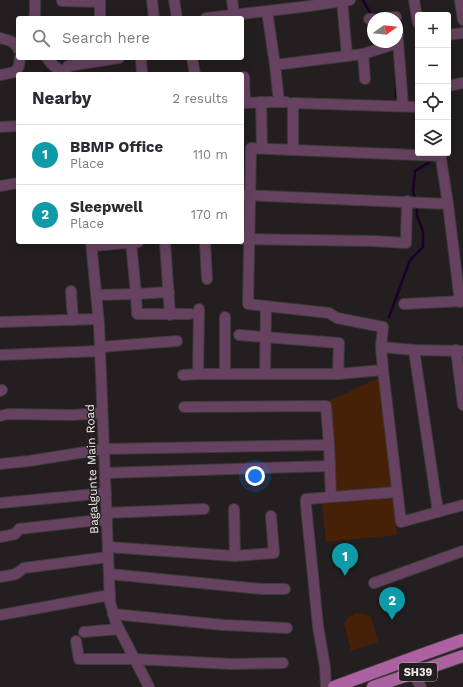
<!DOCTYPE html>
<meta charset="utf-8">
<style>
body{margin:0;font-family:"Work Sans",sans-serif;background:#f2f2f3;color:#2b2b33}
.controls{position:absolute;right:12px;top:12px;display:grid;overflow:hidden;border-radius:4px;box-shadow:0 4px 16px #0002}
.controls button{width:36px;height:36px;display:grid;place-items:center;padding:0;border:0;border-bottom:1px solid #e1e1e2;background:#fff;color:#2b2b33;font:20px sans-serif}
.compass{position:absolute;left:367px;top:12px;width:36px;height:36px;border-radius:50%;background:#fff;box-shadow:0 4px 16px #0002;rotate:75deg}
.you{position:absolute;left:255px;top:476px;width:14px;height:14px;margin:-10px;border:3px solid #fff;border-radius:50%;background:#1a73e8;box-shadow:0 0 0 6px #1a73e833}
.badge{display:grid;place-items:center;width:26px;height:26px;border-radius:50%;background:#ea580c;color:#fff;font-size:13px;font-weight:700}
.pin{position:absolute;translate:-50% -33px;filter:drop-shadow(0 1px 2px #0008)}
.pin::after{content:'';position:absolute;top:21px;width:14px;height:12px;background:inherit;clip-path:polygon(0 0,100% 0,50% 100%)}
.list{margin:0;padding:0;list-style:none}
h2{display:flex;justify-content:space-between;align-items:center;height:52px;margin:0;padding:0 16px;font-size:17px}
h2 small{font-size:13px;font-weight:400;color:#7c7c81}
.list li{display:grid;grid-template-columns:26px 1fr auto;gap:12px;align-items:center;box-sizing:border-box;height:60px;padding:0 16px;border-top:1px solid #e1e1e2}
.list b{display:block;font-size:15px;white-space:nowrap}
.list p{margin:0;font-size:13px;white-space:nowrap;color:#7c7c81}
.list em{font-size:13px;font-style:normal;color:#7c7c81}
.icon{flex:none;width:22px;height:22px;fill:none;stroke:currentColor;stroke-width:2;stroke-linecap:round;stroke-linejoin:round}
.map{position:relative;flex:none;width:463px;height:687px;overflow:hidden}
.search{position:absolute;background:#fff;box-shadow:0 4px 16px #0002;left:16px;top:16px;width:228px;height:44px;display:flex;align-items:center;gap:10px;box-sizing:border-box;padding:0 14px;border-radius:4px;color:#7c7c81;font-size:15px}
.panel{position:absolute;background:#fff;box-shadow:0 4px 16px #0002;left:16px;top:72px;width:228px;height:172px;border-radius:4px}
.map>svg:first-child{display:block}
.green{fill:#462108}
.lines{fill:none;stroke-linecap:round;stroke-linejoin:round}
.stream{stroke:#1a012c;stroke-width:2.5}
.minor-casing{stroke:#3f3b3c;stroke-width:12}
.major-casing{stroke:#3f3b3c;stroke-width:14}
.minor{stroke:#664260;stroke-width:10}
.major{stroke:#ac62a1;stroke-width:12}
.labels{text-anchor:middle;dominant-baseline:central;stroke-width:3;stroke-linejoin:round;paint-order:stroke}
.shield{fill:#231e1f;stroke:#b1adae;stroke-width:1}
.shield-label{font-size:11px;font-weight:bold;fill:#eeeaeb}
.street-label{font-size:12px;fill:#eeeaeb;stroke:#231e1f}
</style>
<div class="map">
<svg width="463" height="687" viewBox="0 0 463 687">
<rect width="100%" height="100%" fill="#231e1f"/>
<g class="green">
<path d="M382,376L395,487L336,492L329,401Z"/>
<path d="M394,497L397,535L326,542L322,504Z"/>
<path d="M356,613L365,614L371,617L378,642L351,651L344,624L348,618Z"/>
</g>
<g class="lines">
<g class="stream">
<path d="M363,0L372,16"/>
<path d="M396,74V97L400,99"/>
<path d="M415,199L413,191L415,171L433,160"/>
<path d="M389,317L410,260L423,247V231L417,216V206"/>
</g>
<defs>
<g id="minor">
<path d="M62,0V1L100,2"/>
<path d="M152,0L154,18"/>
<path d="M174,0L177,18"/>
<path d="M232,0L234,14"/>
<path d="M414,0L418,23"/>
<path d="M460,0L463,20"/>
<path d="M342,1L347,55"/>
<path d="M267,11L275,65L279,102"/>
<path d="M34,18L35,14V0"/>
<path d="M100,18V0"/>
<path d="M206,18L302,7L350,0"/>
<path d="M383,18L396,17"/>
<path d="M369,19H373"/>
<path d="M397,28L403,106"/>
<path d="M448,35L463,33"/>
<path d="M0,38C8,40 15,41 18,49"/>
<path d="M363,54L365,79"/>
<path d="M47,58C52,66 58,70 67,74"/>
<path d="M141,58L142,74"/>
<path d="M192,58L195,74"/>
<path d="M275,65L363,54L398,43"/>
<path d="M68,66L119,58"/>
<path d="M0,75L15,72L19,66L20,58"/>
<path d="M244,77L245,103"/>
<path d="M448,86L463,83"/>
<path d="M261,102L262,148"/>
<path d="M242,103L271,102H286"/>
<path d="M418,107L293,103V150L441,156"/>
<path d="M0,127L18,126"/>
<path d="M293,150L251,148L248,304L329,313L337,318L383,327L381,347L383,370L401,522L463,505"/>
<path d="M440,153L448,204L460,302"/>
<path d="M0,186L18,183"/>
<path d="M242,195L448,204"/>
<path d="M242,239L373,241L406,243L407,201"/>
<path d="M91,242L99,324L110,602L116,623L149,687"/>
<path d="M131,242L136,294L169,292"/>
<path d="M165,242L170,315"/>
<path d="M205,242L207,279"/>
<path d="M92,246L138,242"/>
<path d="M71,291L73,320"/>
<path d="M96,295L136,294L137,314H190"/>
<path d="M404,304L463,301"/>
<path d="M225,317V374"/>
<path d="M0,322L98,319"/>
<path d="M239,335L339,343L338,374"/>
<path d="M100,347L177,341"/>
<path d="M381,347L414,350L463,351"/>
<path d="M414,350L438,512"/>
<path d="M456,350L463,405"/>
<path d="M0,355L100,351"/>
<path d="M198,374L199,309"/>
<path d="M265,374L266,306"/>
<path d="M183,375L198,374H338L383,370"/>
<path d="M0,391L2,390"/>
<path d="M184,407L326,406L329,445L331,497"/>
<path d="M0,416L8,414L72,415L102,413"/>
<path d="M0,464L29,461L104,449L329,445"/>
<path d="M105,473L330,466"/>
<path d="M0,503L105,493"/>
<path d="M106,513L204,509"/>
<path d="M0,537L15,534L19,529L107,519"/>
<path d="M108,547L235,556L234,509"/>
<path d="M235,556L274,553L271,516"/>
<path d="M109,574L262,589H285"/>
<path d="M0,577L16,574L24,568L108,557"/>
<path d="M374,583L463,551"/>
<path d="M113,614L224,625L287,628"/>
<path d="M0,615L110,595"/>
<path d="M84,632L119,629"/>
<path d="M76,641L79,659H134L231,664L283,663"/>
<path d="M413,673L421,687"/>
<path d="M326,687L325,667L318,626L306,506V499L397,492"/>
</g>
<g id="major">
<path d="M334,687L418,656L463,640"/>
<path d="M373,687L463,656"/>
</g>
</defs>
<use href="#minor" class="minor-casing"/>
<use href="#major" class="major-casing"/>
<use href="#minor" class="minor"/>
<use href="#major" class="major"/>
</g>
<g class="labels">
<rect class="shield" x="399" y="663" width="38" height="18" rx="3"/>
<g class="shield-label">
<text x="418" y="672">SH39</text>
</g>
<g class="street-label">
<text transform="translate(92 469) rotate(-92)">Bagalgunte Main Road</text>
</g>
</g>
</svg>
<div class="controls">
<button>+</button>
<button>−</button>
<button><svg class="icon" aria-label="locate" viewBox="0 0 24 24"><circle cx="12" cy="12" r="6"/><path d="M12 2v4M12 18v4M2 12h4M18 12h4"/></svg></button>
<button><svg class="icon" aria-label="layers" viewBox="0 0 24 24"><path d="M12 4l9 5-9 5-9-5zM3 14l9 5 9-5"/></svg></button>
</div>
<svg class="compass" viewBox="-18 -18 36 36"><path d="M0-13l5 13h-10z" fill="#e53935"/><path d="M0 13l5-13h-10z" fill="#7c7c81"/></svg>
<div class="you"></div>
<div class="pin badge" style="left:345px;top:576px;background:#0f9aa8">1</div>
<div class="pin badge" style="left:392px;top:620px;background:#0f9aa8">2</div>
<div class="search"><svg class="icon" aria-label="search" viewBox="0 0 24 24"><circle cx="10" cy="10" r="6"/><path d="M15 15l6 6"/></svg>Search here</div>
<section class="panel">
<h2>Nearby<small>2 results</small></h2>
<ul class="list">
<li><span class="badge" style="background:#0f9aa8">1</span><div><b>BBMP Office</b><p>Place</p></div><em>110 m</em></li>
<li><span class="badge" style="background:#0f9aa8">2</span><div><b>Sleepwell</b><p>Place</p></div><em>170 m</em></li>
</ul>
</section>
</div>
